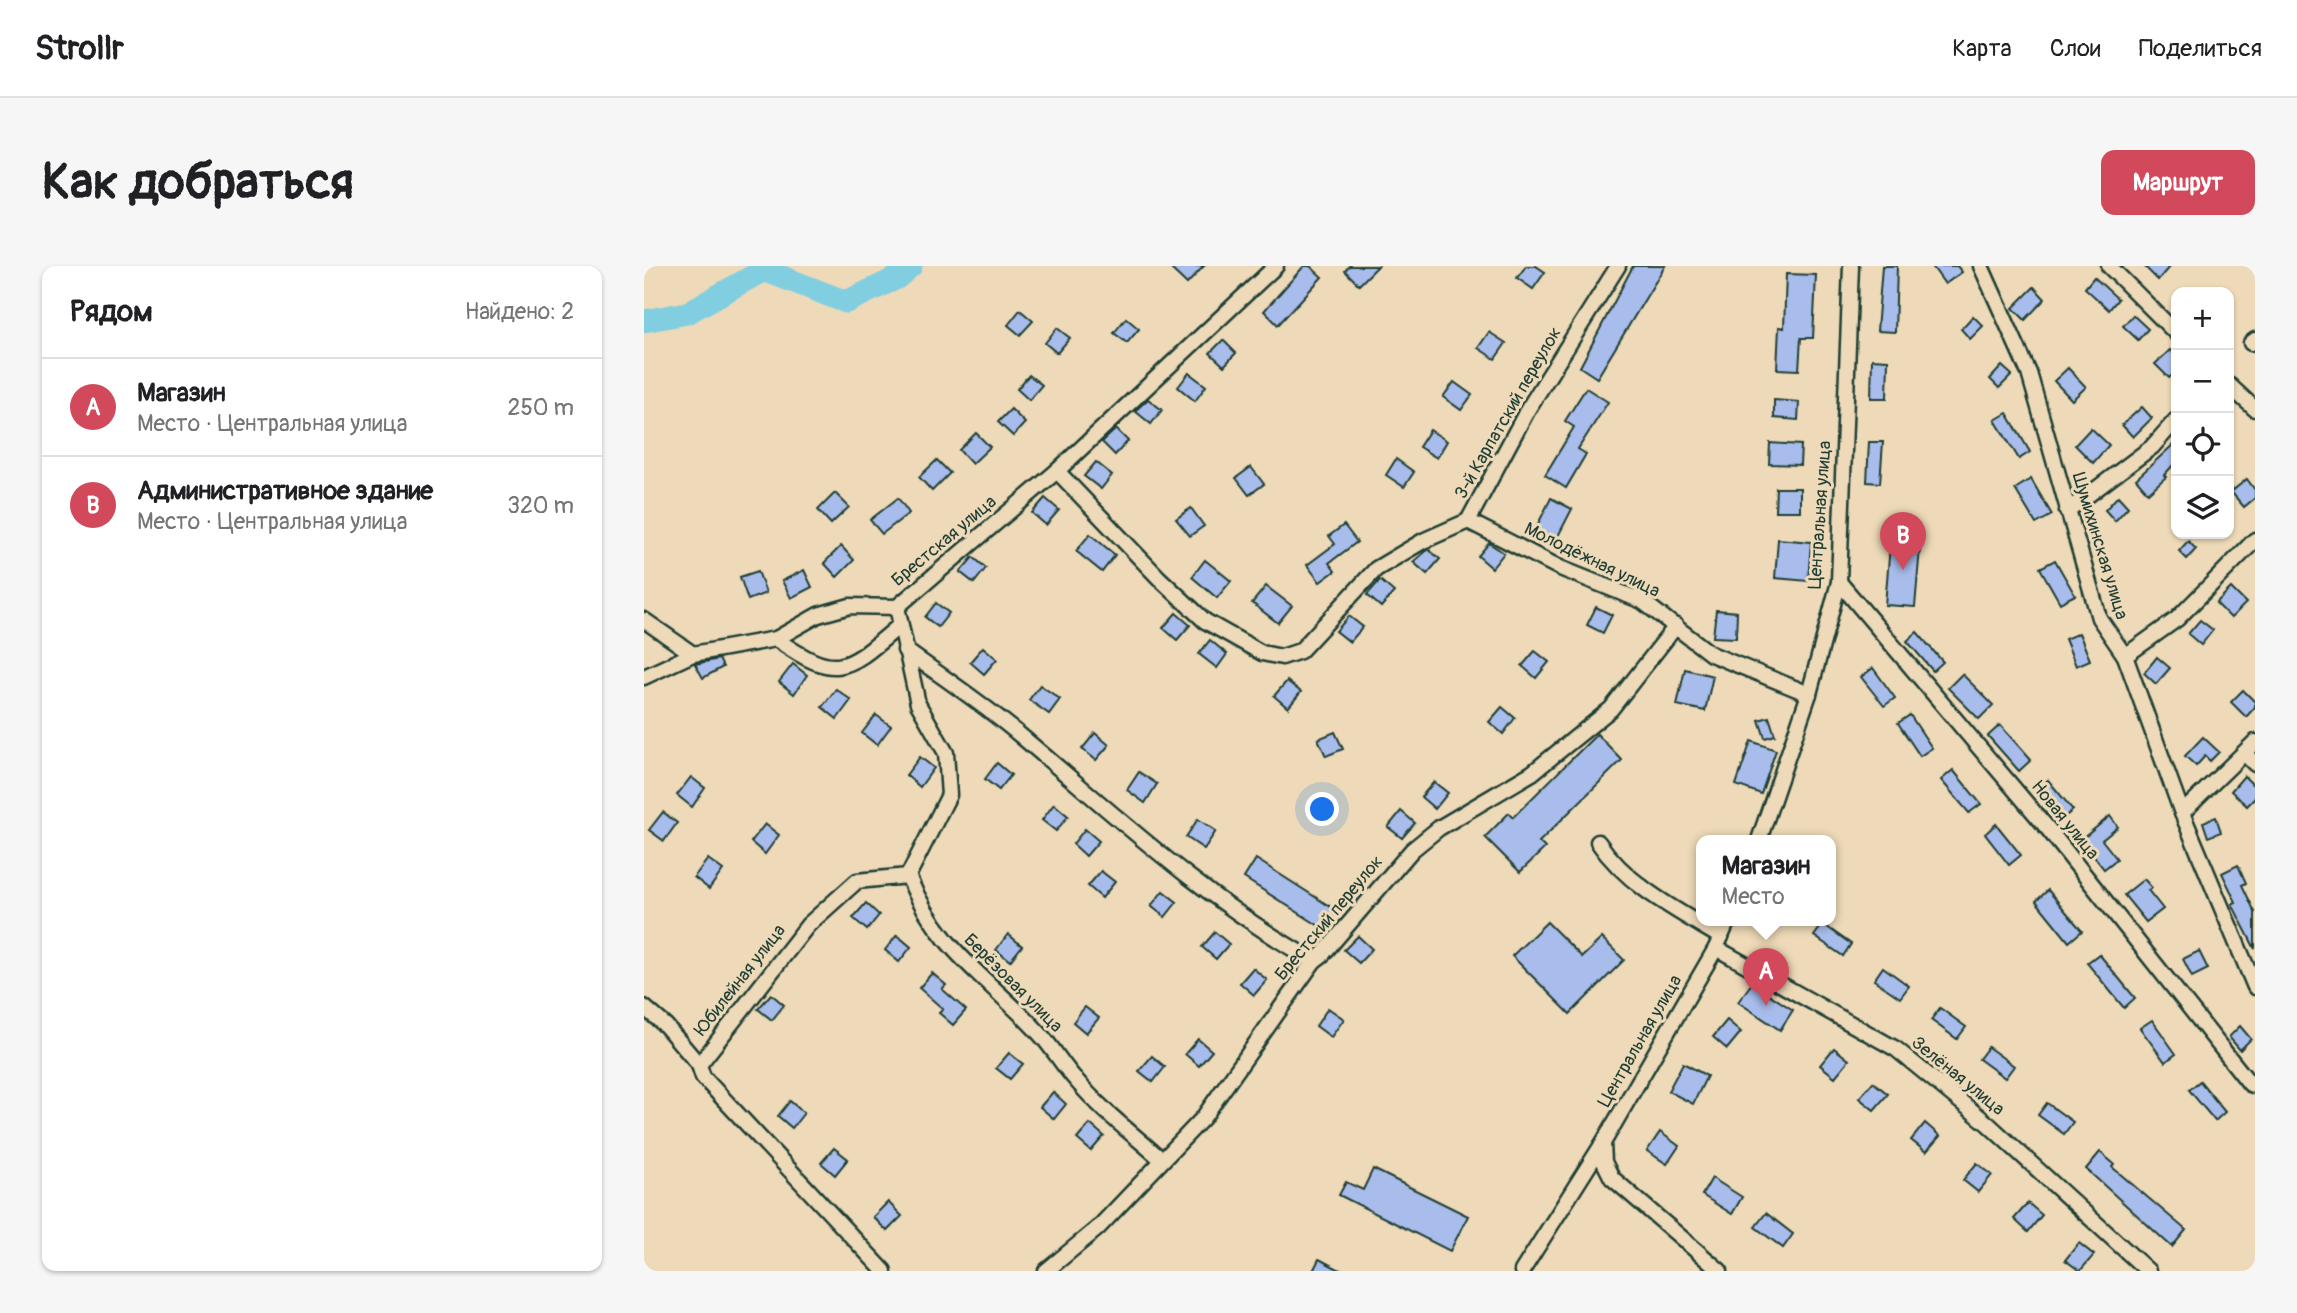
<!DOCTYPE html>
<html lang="ru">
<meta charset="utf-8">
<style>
body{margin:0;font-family:Pangolin,sans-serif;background:#f6f6f6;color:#202124}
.controls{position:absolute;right:21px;top:21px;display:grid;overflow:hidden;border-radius:14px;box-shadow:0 2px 5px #0004}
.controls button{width:63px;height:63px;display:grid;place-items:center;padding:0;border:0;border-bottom:2px solid #e0e0e0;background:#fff;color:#202124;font:35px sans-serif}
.you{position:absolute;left:679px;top:544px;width:24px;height:24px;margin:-18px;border:5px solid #fff;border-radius:50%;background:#1a73e8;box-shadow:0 0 0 10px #1a73e833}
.badge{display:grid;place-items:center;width:46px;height:46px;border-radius:50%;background:#d1495b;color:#fff;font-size:23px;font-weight:700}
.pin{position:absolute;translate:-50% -58px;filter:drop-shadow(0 2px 4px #0008)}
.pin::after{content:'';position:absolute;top:37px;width:24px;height:21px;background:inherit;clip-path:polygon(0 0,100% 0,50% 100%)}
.popup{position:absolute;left:1052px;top:569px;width:140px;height:91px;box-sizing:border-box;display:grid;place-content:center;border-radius:14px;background:#fff;filter:drop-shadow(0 2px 5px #0005);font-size:23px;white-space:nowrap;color:#757577}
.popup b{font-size:26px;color:#202124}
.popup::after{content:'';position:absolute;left:50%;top:100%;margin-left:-14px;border:14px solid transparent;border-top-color:#fff}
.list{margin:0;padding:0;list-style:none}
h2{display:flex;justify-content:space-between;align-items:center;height:91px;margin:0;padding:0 28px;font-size:30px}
h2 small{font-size:23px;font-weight:400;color:#757577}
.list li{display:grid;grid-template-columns:46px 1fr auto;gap:21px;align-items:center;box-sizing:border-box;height:98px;padding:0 28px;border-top:2px solid #e0e0e0}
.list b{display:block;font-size:26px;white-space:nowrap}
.list p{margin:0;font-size:23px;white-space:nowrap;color:#757577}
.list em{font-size:23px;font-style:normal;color:#757577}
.icon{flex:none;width:38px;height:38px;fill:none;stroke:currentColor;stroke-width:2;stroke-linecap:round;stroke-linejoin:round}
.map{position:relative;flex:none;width:1611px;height:1005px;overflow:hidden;border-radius:14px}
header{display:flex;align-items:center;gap:42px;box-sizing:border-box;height:98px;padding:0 35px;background:#fff;border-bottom:2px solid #e0e0e0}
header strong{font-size:33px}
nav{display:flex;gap:38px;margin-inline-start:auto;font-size:24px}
.intro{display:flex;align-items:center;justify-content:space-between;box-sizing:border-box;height:168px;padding:0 42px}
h1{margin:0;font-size:49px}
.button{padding:18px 32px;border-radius:14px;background:#d1495b;color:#fff;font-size:24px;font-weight:700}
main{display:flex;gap:42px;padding:0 42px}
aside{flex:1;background:#fff;border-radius:14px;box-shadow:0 2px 5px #0004}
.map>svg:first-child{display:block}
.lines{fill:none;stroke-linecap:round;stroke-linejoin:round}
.river{stroke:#81cee1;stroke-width:23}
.building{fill:#a9bdec;stroke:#1f3d34;stroke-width:2}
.minor-casing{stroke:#1f3d34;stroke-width:19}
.minor{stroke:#eedab8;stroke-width:14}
.labels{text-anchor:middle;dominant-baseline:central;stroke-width:6;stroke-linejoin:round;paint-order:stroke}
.street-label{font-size:18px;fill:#1f3d34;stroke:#eedab8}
</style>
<header>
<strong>Strollr</strong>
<nav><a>Карта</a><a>Слои</a><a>Поделиться</a></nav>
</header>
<div class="intro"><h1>Как добраться</h1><a class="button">Маршрут</a></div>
<main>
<aside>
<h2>Рядом<small>Найдено: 2</small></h2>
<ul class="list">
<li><span class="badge">A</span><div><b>Магазин</b><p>Место · Центральная улица</p></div><em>250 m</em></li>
<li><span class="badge">B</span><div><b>Административное здание</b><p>Место · Центральная улица</p></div><em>320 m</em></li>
</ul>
</aside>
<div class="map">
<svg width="1611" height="1005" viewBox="0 0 1611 1005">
<rect width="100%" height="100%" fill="#eedab8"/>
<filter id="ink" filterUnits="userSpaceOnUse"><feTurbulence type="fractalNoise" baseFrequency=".0143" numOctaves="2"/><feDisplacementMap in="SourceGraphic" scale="14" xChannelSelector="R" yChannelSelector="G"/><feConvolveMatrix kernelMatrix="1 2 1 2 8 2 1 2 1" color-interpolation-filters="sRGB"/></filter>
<g filter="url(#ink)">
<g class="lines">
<path class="river" d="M0,55L43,47L120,4L202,36L253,12L267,0"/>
</g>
<g class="building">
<path d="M524,0H560L543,18Z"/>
<path d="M660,0H666L678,11L634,59L620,45Z"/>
<path d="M705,0H734L715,19L701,5Z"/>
<path d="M882,0H892L901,6L889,23L873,12Z"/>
<path d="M989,0H1021L953,112L936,101Z"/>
<path d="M1238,0H1253L1251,66L1233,65Z"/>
<path d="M1288,0H1313L1318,6L1301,18Z"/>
<path d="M1500,0H1526L1514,14Z"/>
<path d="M1142,8L1172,9L1169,72H1157L1155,104L1133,103L1135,61L1140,62Z"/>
<path d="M1450,11L1474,33L1465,44L1441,22Z"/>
<path d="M1390,21L1401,33L1381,54L1369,42Z"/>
<path d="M376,44L389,55L376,69L364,59Z"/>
<path d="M1489,49L1504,63L1494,74L1479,60Z"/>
<path d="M1329,50L1339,60L1326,73L1317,63Z"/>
<path d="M482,52L495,63L483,77L470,67Z"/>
<path d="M413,62L426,72L413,87L401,77Z"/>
<path d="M845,66L862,77L851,93L834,82Z"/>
<path d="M579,74L592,87L580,100L566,87Z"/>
<path d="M1526,84L1532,90V106L1525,112L1511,98Z"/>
<path d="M1228,93L1244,94L1243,132H1227Z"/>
<path d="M1358,100L1368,109L1355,122L1346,113Z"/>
<path d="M1424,102L1442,121L1428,134L1410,115Z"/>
<path d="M545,107L562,120L551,135L534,121Z"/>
<path d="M385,109L398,119L385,134L373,123Z"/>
<path d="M810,116L828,129L817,144L799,131Z"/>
<path d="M942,122L964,136L934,183L942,188L922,222L901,209L930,161L921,155Z"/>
<path d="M504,133L518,144L507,158L491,145Z"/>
<path d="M1130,134L1155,136L1154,154L1130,152Z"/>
<path d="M1498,141L1508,152L1489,171L1478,159Z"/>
<path d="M367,143L381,157L369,170L354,156Z"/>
<path d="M1363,147L1386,186L1375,193L1351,154Z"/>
<path d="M1447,162L1465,179L1449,197L1431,179Z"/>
<path d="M472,163L484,175L471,189L458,176Z"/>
<path d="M786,164L803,175L793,192L775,181Z"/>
<path d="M332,167L346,181L328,198L315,184Z"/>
<path d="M1225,176H1239L1236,217L1223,216Z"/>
<path d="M1532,176V196L1520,209L1522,211L1504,227L1492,213Z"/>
<path d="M1126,177L1157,179L1156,199L1125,198Z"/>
<path d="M752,193L770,206L760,221L742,209Z"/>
<path d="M293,194L306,207L288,225L275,211Z"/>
<path d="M452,196L468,209L457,223L440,210Z"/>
<path d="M607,201L620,218L605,229L592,212Z"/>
<path d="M1387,213L1408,249L1392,258L1371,223Z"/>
<path d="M1603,213L1611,224V232L1600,241L1587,226Z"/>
<path d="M1132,222H1156V245H1131Z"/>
<path d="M191,227L205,241L187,258L174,244Z"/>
<path d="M1474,230L1484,241L1471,255L1461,244Z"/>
<path d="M254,232L265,247L238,268L226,254Z"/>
<path d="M401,232L415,244L402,259L388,247Z"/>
<path d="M907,232L928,243L910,278L889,268Z"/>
<path d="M547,242L560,260L546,270L532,253Z"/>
<path d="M700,259L713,276L685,297L691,305L676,316L663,299L691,278L685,270Z"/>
<path d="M1247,267L1277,270L1271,341L1241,339Z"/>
<path d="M446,268L471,289L458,306L432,285Z"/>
<path d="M1134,273L1167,276L1164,315L1131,312Z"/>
<path d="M1544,275L1552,283L1543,293L1535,285Z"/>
<path d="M845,277L860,287L848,302L834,290Z"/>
<path d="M197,280L210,294L193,311L180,297Z"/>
<path d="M784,283L796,293L783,308L769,296Z"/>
<path d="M329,291L342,302L330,317L316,306Z"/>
<path d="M561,294L587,315L573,332L548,311Z"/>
<path d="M1411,294L1431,329L1416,337L1396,302Z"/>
<path d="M160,304L168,321L147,332L138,315Z"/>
<path d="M114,305L122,327L104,334L96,311Z"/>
<path d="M736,314L750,326L737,341L723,329Z"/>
<path d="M622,320L648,340L634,357L608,337Z"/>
<path d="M1587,322L1602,337L1587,352L1572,337Z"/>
<path d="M292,337L305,347L294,361L281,351Z"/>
<path d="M952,341L968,349L959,367L943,359Z"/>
<path d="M1072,344L1093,346L1092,372L1069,371Z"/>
<path d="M532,347L546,359L533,374L519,362Z"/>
<path d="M705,350L719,361L706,376L692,365Z"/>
<path d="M1556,354L1569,364L1557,379L1544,368Z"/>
<path d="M1273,366L1299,396L1289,405L1263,375Z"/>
<path d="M1435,367L1446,394L1432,400L1421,373Z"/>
<path d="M566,374L583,388L573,402L555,388Z"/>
<path d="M339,381L353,393L340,408L326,396Z"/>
<path d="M891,385L905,396L892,412L878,400Z"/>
<path d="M1513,391L1526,402L1512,418L1500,407Z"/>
<path d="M75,393L79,401L59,412L51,398Z"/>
<path d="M149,398L163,409L150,428L135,416Z"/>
<path d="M1229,402L1251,432L1240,440L1217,411Z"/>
<path d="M1041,403L1069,410L1061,445L1033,439Z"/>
<path d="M1318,408L1349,439L1335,453L1304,422Z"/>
<path d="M643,415L657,426L644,442L630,430Z"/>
<path d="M396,419L416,433L405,448L385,434Z"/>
<path d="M192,423L207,434L193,453L178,441Z"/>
<path d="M1599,424L1611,436V441L1602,451L1587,436Z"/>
<path d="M858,441L871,452L859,468L845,456Z"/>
<path d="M232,449L247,460L233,479L218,467Z"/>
<path d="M1266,449L1288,482L1276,490L1254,457Z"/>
<path d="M1125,451L1131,469L1121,472L1115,454Z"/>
<path d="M1356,459L1387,494L1375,505L1344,470Z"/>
<path d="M691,466L699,483L682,490L674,473Z"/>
<path d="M451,467L465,479L452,494L438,483Z"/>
<path d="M953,468L978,494L895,576L901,582L876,606L841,571L865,547L869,551Z"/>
<path d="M1559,471L1575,486L1566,495L1561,490L1552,500L1541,490Z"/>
<path d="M1107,475L1132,484L1117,528L1092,519Z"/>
<path d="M276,491L290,502L276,521L262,509Z"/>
<path d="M353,497L367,509L355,524L341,513Z"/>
<path d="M1309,504L1337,538L1325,547L1297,514Z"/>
<path d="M495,506L513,518L501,537L483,524Z"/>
<path d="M1600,510L1611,521V532L1603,540L1587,525Z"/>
<path d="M47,511L61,522L48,541L33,529Z"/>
<path d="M1404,514L1429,544L1418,553L1393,523Z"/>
<path d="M790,516L804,527L791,543L777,531Z"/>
<path d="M410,538L424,550L412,565L398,554Z"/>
<path d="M757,545L771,557L758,572L744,561Z"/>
<path d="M19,546L33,557L20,575L5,564Z"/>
<path d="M1466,550L1474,561L1458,574L1473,593L1460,603L1437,574Z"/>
<path d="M1572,551L1577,566L1564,571L1559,556Z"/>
<path d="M554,553L572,565L560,583L542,571Z"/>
<path d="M121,558L135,569L121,588L107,576Z"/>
<path d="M1352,558L1377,589L1365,599L1341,568Z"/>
<path d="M441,563L455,575L442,590L429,578Z"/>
<path d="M64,593L79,604L65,623L50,611Z"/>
<path d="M612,593L693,645L680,663L600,612Z"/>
<path d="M1594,599L1602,617L1598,619L1611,646V683L1588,638L1592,636L1578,607Z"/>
<path d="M457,605L471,616L458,632L444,620Z"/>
<path d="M1500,613L1508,622L1504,624L1519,643L1502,656L1480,629Z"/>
<path d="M1404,624L1438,665L1425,676L1392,635Z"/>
<path d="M519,625L533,636L521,651L507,640Z"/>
<path d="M222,637L235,649L223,664L209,652Z"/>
<path d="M903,656L938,691L958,672L980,694L926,748L868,690Z"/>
<path d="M1179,658L1207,678L1199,690L1170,670Z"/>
<path d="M571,666L585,678L572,693L558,681Z"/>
<path d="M364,668L378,680L366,695L352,684Z"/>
<path d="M253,669L267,681L255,696L241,684Z"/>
<path d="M714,670L728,683L715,697L700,684Z"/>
<path d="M1555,685L1564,703L1548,711L1539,693Z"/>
<path d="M1455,688L1491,732L1480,742L1443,697Z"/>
<path d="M1239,701L1265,720L1256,732L1230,714Z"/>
<path d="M609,702L623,714L610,729L596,717Z"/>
<path d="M288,707L302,719L298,723L322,744L309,759L295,747L299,743L275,722Z"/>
<path d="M1108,717L1149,744L1136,764L1094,736Z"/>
<path d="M127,728L140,739L128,754L114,743Z"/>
<path d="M441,741L455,752L442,767L429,756Z"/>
<path d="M684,742L700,753L687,771L672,760Z"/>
<path d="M1296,742L1322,761L1313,773L1287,754Z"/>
<path d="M1083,754L1097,766L1083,783L1069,771Z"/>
<path d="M1508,754L1532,788L1521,796L1496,762Z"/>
<path d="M1596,760L1607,773L1596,784L1585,771Z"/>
<path d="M554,773L568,785L555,800L541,788Z"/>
<path d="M1344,781L1370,800L1361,812L1335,793Z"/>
<path d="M1190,782L1205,794L1191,811L1176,799Z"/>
<path d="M365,787L379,798L366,813L352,802Z"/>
<path d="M508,790L521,801L509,816L495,805Z"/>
<path d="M1039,797L1063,810L1049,838L1024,825Z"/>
<path d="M1556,815L1581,846L1571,855L1545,824Z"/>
<path d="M1229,816L1244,828L1230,844L1215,832Z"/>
<path d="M409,826L422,838L410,853L396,841Z"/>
<path d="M146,835L160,847L148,862L134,850Z"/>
<path d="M1403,837L1429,856L1420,868L1394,849Z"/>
<path d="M1281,857L1296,870L1282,886L1267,874Z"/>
<path d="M446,858L460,870L447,885L433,873Z"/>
<path d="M1016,866L1035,880L1023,898L1003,885Z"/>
<path d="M190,882L204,893L191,909L177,897Z"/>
<path d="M1456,886L1470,898L1468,901L1542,964L1528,981L1442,903Z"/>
<path d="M1333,897L1348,909L1334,926L1319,914Z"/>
<path d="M729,903L824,950L806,985L695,929L702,916L719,924Z"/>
<path d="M1068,912L1098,931L1088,948L1058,929Z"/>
<path d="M244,936L258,950L243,965L229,951Z"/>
<path d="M1384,937L1398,949L1384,966L1370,953Z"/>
<path d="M1122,947L1149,968L1139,982L1111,961Z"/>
<path d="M1435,977L1450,989L1436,1005L1421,994Z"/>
<path d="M675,993L698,1005H669Z"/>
</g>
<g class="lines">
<defs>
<g id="minor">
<path d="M1337,0L1385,107L1455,352L1481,390L1538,547L1611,721"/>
<path d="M1465,0L1532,67"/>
<path d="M1607,77L1611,74"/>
<path d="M1585,119L1611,143"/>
<path d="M413,205L515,312L561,355L618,387L638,391L656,385L732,303L779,275L824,255L884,143L974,0"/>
<path d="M1423,245L1508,181L1532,154"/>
<path d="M824,255L916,302L998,335L1067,388L1165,428"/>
<path d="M1195,316L1405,564L1606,818L1611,820"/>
<path d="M253,341L274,438L302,487L305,529L264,610C296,687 343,710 396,768C409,782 419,800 432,814C457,844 490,869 518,894"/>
<path d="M0,354L49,388"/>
<path d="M132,373C194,416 202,405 255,360"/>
<path d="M261,384C300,412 341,439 377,470C471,549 561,634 670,695"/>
<path d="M1481,390L1533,353L1611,274"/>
<path d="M0,411L49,388L132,373L174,349L206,340L253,341L413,205L632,0"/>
<path d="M1600,487L1611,498"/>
<path d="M1538,547L1611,476"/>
<path d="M1115,574L1165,428L1195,316L1207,0"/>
<path d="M954,576C984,620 1032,644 1077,671"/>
<path d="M1072,682L1252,783L1344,858L1504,1005"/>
<path d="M0,741L22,760L55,799"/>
<path d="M959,877L960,896L968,912L1076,1005"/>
<path d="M240,1005L59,811L55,799L164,659L213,615L264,610"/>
<path d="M402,1005L454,962L559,852L670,695L678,689L768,584L795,562L888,507L967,443L1032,360"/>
<path d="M878,1005L959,877L1072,682L1084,654"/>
</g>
</defs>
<use href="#minor" class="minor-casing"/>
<use href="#minor" class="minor"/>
</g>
</g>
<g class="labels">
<g class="street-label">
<text transform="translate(864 147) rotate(-60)">3-й Карпатский переулок</text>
<text transform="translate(1176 249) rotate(-86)">Центральная улица</text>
<text transform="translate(300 275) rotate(-40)">Брестская улица</text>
<text transform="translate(1456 280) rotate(73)">Шумихинская улица</text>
<text transform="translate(948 294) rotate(26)">Молодёжная улица</text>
<text transform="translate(1421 554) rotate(51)">Новая улица</text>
<text transform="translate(685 652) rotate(-50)">Брестский переулок</text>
<text transform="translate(96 714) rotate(-52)">Юбилейная улица</text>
<text transform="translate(369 717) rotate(45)">Берёзовая улица</text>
<text transform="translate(996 775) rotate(-60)">Центральная улица</text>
<text transform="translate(1314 810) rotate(39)">Зелёная улица</text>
</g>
</g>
</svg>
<div class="controls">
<button>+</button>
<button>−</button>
<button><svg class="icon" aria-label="locate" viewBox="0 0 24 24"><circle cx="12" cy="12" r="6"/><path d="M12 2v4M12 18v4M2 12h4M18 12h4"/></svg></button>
<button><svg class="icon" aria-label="layers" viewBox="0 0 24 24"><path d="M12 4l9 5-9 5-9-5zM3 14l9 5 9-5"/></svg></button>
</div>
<div class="you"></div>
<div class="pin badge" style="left:1122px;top:740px">A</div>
<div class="popup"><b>Магазин</b>Место</div>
<div class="pin badge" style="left:1259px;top:304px">B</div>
</div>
</main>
